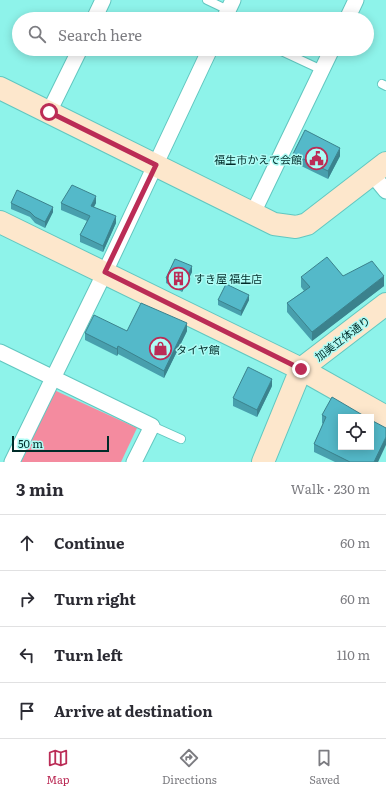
<!DOCTYPE html>
<meta charset="utf-8">
<style>
body{margin:0;font-family:Literata,"Noto Sans JP",serif;background:#f2f2f3;color:#2b2b33}
.controls{position:absolute;right:12px;bottom:12px;display:grid;overflow:hidden;border-radius:0px;box-shadow:0 2px 10px #0003}
.controls button{width:36px;height:36px;display:grid;place-items:center;padding:0;border:0;border-bottom:1px solid #e1e1e2;background:#fff;color:#2b2b33;font:20px sans-serif}
.scale{position:absolute;left:12px;bottom:10px;width:97px;box-sizing:border-box;padding-left:4px;border:2px solid #002c29;border-top:0;font-size:11px;line-height:14px;white-space:nowrap;color:#002c29;-webkit-text-stroke:3px #affcf5;paint-order:stroke}
.stop{position:absolute;width:12px;height:12px;margin:-9px;border:3px solid #bb2c56;border-radius:50%;background:#fff}
.stop.end{background:#bb2c56;border-color:#fff;box-shadow:0 1px 4px #0008}
.list{margin:0;padding:0;list-style:none}
h2{display:flex;justify-content:space-between;align-items:center;height:52px;margin:0;padding:0 16px;font-size:17px}
h2 small{font-size:13px;font-weight:400;color:#7c7c81}
.list li{display:grid;grid-template-columns:26px 1fr auto;gap:12px;align-items:center;box-sizing:border-box;height:56px;padding:0 16px;border-top:1px solid #e1e1e2}
.list b{display:block;font-size:15px;white-space:nowrap}
.list em{font-size:13px;font-style:normal;color:#7c7c81}
.icon{flex:none;width:22px;height:22px;fill:none;stroke:currentColor;stroke-width:2;stroke-linecap:round;stroke-linejoin:round}
.map{position:relative;flex:none;width:386px;height:462px;overflow:hidden}
.search{position:absolute;background:#fff;box-shadow:0 2px 10px #0003;left:12px;right:12px;top:12px;height:44px;display:flex;align-items:center;gap:10px;box-sizing:border-box;padding:0 14px;border-radius:22px;color:#7c7c81;font-size:15px}
.sheet{height:276px;background:#fff}
nav{display:flex;justify-content:space-around;align-items:center;box-sizing:border-box;height:56px;border-top:1px solid #e1e1e2;background:#fff;font-size:11px;color:#7c7c81}
nav a{display:grid;justify-items:center;gap:2px}
nav .on{color:#bb2c56}
.map>svg:first-child{display:block}
.green{fill:#f48b9f}
.lines{fill:none;stroke-linecap:round;stroke-linejoin:round}
.lane-casing{stroke:#62c7c0;stroke-width:10}
.street-casing{stroke:#62c7c0;stroke-width:17}
.secondary-casing{stroke:#62c7c0;stroke-width:24}
.lane{stroke:#fff;stroke-width:8}
.street{stroke:#fff;stroke-width:15}
.secondary{stroke:#fde7cc;stroke-width:22}
.wall{fill:#489fad}
.shaded-wall{fill:#3b828d}
.building{fill:#54b9c9;stroke:#3b828d}
.route{stroke:#bb2c56;stroke-width:5}
.labels{text-anchor:middle;dominant-baseline:central;stroke-width:3;stroke-linejoin:round;paint-order:stroke}
.poi-label{font-size:11px;fill:#002c29;stroke:#affcf5;text-anchor:start}
.street-label{font-size:11px;fill:#002c29;stroke:#affcf5}
</style>
<div class="map">
<svg width="386" height="462" viewBox="0 0 386 462">
<rect width="100%" height="100%" fill="#8ef3ea"/>
<path class="green" d="M54,390L137,428L121,462H21Z"/>
<g class="lines">
<defs>
<g id="lane">
<path d="M207,0L228,10"/>
<path d="M277,49L322,70"/>
<path d="M382,84L386,86"/>
<path d="M152,426L181,439"/>
</g>
<g id="street">
<path d="M94,19L103,0"/>
<path d="M224,19L233,0"/>
<path d="M347,19L356,0"/>
<path d="M49,112L80,49"/>
<path d="M372,174L386,191"/>
<path d="M253,213L332,49"/>
<path d="M0,352L152,426L134,462"/>
<path d="M12,462L105,272L210,49"/>
</g>
<g id="secondary">
<path d="M0,88L274,224L296,227L307,224L386,163"/>
<path d="M0,222L301,369L386,417"/>
<path d="M263,462L301,369L386,304"/>
</g>
</defs>
<use href="#lane" class="lane-casing"/>
<use href="#street" class="street-casing"/>
<use href="#secondary" class="secondary-casing"/>
<use href="#lane" class="lane"/>
<use href="#street" class="street"/>
<use href="#secondary" class="secondary"/>
</g>
<g class="wall">
<path d="M293,154L340,156L328,179L293,162Z"/>
<path d="M11,203L53,212L45,228L35,223L30,217L11,209Z"/>
<path d="M61,203H96L94,207L116,223L103,252L80,242V235L87,221L61,210Z"/>
<path d="M192,272L182,292L166,283V278Z"/>
<path d="M343,276L384,286L312,341L287,312V303L304,291L301,287V277Z"/>
<path d="M218,300H249L241,316L218,305Z"/>
<path d="M127,331H187L164,378L118,354L117,356L85,340V333Z"/>
<path d="M272,386L257,417L233,406V398Z"/>
<path d="M322,415L386,428L378,462H335L314,452V444L323,424L322,423Z"/>
</g>
<g class="shaded-wall">
<path d="M340,148V156L328,179V171Z"/>
<path d="M96,196V203L91,212V206Z"/>
<path d="M53,207V212L45,228V222Z"/>
<path d="M116,216V223L103,252V246Z"/>
<path d="M192,266V272L182,292V286Z"/>
<path d="M384,276V286L312,341V332Z"/>
<path d="M249,295V300L241,316V311Z"/>
<path d="M187,323V331L164,378V371Z"/>
<path d="M118,346V354L117,356V349Z"/>
<path d="M272,379V386L257,417V410Z"/>
<path d="M386,437V445L378,462H374Z"/>
</g>
<g class="building">
<path d="M305,130L340,148L328,171L293,154Z"/>
<path d="M72,185L96,196L91,206L116,216L103,246L80,235L90,216L61,203Z"/>
<path d="M17,190L53,207L45,222L35,217L30,212L11,203Z"/>
<path d="M327,257L343,276L372,261L384,276L312,332L287,303L310,287L301,277Z"/>
<path d="M175,259L192,266L182,286L166,278Z"/>
<path d="M226,284L249,295L241,311L218,300Z"/>
<path d="M141,303L187,323L164,371L118,346L117,349L85,333L94,315L127,331Z"/>
<path d="M248,367L272,379L257,410L233,398Z"/>
<path d="M332,397L366,417H341V447H371V420L386,428V437L374,462H350L314,444L326,417L322,415Z"/>
</g>
<g class="lines">
<path class="route" d="M49,112L156,165L105,272L301,369"/>
</g>
<defs>
<symbol id="civic-ring" viewBox="-11 -11 22 22"><circle r="9.5" fill="#affcf5" stroke="#bb2c56" stroke-width="1.5"/><path d="M-.6-6.5H3V-4.5H.6V-3L4-1V1h2V6H-6V1h2V-1L-.6-3ZM-1.2 2.5V6h2.4V2.5Z" fill="#bb2c56"/></symbol>
<symbol id="building-ring" viewBox="-11 -11 22 22"><circle r="9.5" fill="#affcf5" stroke="#bb2c56" stroke-width="1.5"/><path d="M-4-6H4V6H1V3H-1V6H-4ZM-2.5-4.3h1.7v1.8h-1.7ZM.8-4.3h1.7v1.8H.8ZM-2.5-1h1.7V.8h-1.7ZM.8-1h1.7V.8H.8Z" fill="#bb2c56"/></symbol>
<symbol id="shop-ring" viewBox="-11 -11 22 22"><circle r="9.5" fill="#affcf5" stroke="#bb2c56" stroke-width="1.5"/><path d="M-5-2.5h2.3a2.7 3.5 0 0 1 5.4 0H5L5.5 6h-11ZM-1.5-2.5h3a1.5 2.3 0 0 0-3 0Z" fill="#bb2c56"/></symbol>
</defs>
<g fill-rule="evenodd">
<use href="#civic-ring" x="304" y="146" width="25" height="25"/>
<use href="#building-ring" x="166" y="266" width="25" height="25"/>
<use href="#shop-ring" x="148" y="336" width="25" height="25"/>
</g>
<g class="labels">
<g class="poi-label">
<text x="302" y="159" text-anchor="end">福生市かえで会館</text>
<text x="194" y="278">すき屋 福生店</text>
<text x="176" y="349">タイヤ館</text>
</g>
<g class="street-label">
<text transform="translate(342 338) rotate(-37)">加美立体通り</text>
</g>
</g>
</svg>
<div class="controls">
<button><svg class="icon" aria-label="locate" viewBox="0 0 24 24"><circle cx="12" cy="12" r="6"/><path d="M12 2v4M12 18v4M2 12h4M18 12h4"/></svg></button>
</div>
<div class="scale">50 m</div>
<div class="stop" style="left:49px;top:112px"></div>
<div class="stop end" style="left:301px;top:369px"></div>
<div class="search"><svg class="icon" aria-label="search" viewBox="0 0 24 24"><circle cx="10" cy="10" r="6"/><path d="M15 15l6 6"/></svg>Search here</div>
</div>
<section class="sheet">
<h2>3 min<small>Walk · 230 m</small></h2>
<ul class="list">
<li><svg class="icon" aria-label="ahead" viewBox="0 0 24 24"><path d="M12 20V5M6 11l6-6 6 6"/></svg><div><b>Continue</b></div><em>60 m</em></li>
<li><svg class="icon" aria-label="right" viewBox="0 0 24 24"><path d="M7 20v-9h11M14 6l5 5-5 5"/></svg><div><b>Turn right</b></div><em>60 m</em></li>
<li><svg class="icon" aria-label="left" viewBox="0 0 24 24"><path d="M17 20v-9H6M10 6l-5 5 5 5"/></svg><div><b>Turn left</b></div><em>110 m</em></li>
<li><svg class="icon" aria-label="arrive" viewBox="0 0 24 24"><path d="M6 21V4h12l-3 4 3 4H6"/></svg><div><b>Arrive at destination</b></div></li>
</ul>
</section>
<nav>
<a class="on"><svg class="icon" aria-label="map" viewBox="0 0 24 24"><path d="M3 6l6-2 6 2 6-2v14l-6 2-6-2-6 2zM9 4v14M15 6v14"/></svg>Map</a>
<a><svg class="icon" aria-label="directions" viewBox="0 0 24 24"><path d="M12 3l9 9-9 9-9-9zM9 14v-3h6M13 9l2 2-2 2"/></svg>Directions</a>
<a><svg class="icon" aria-label="saved" viewBox="0 0 24 24"><path d="M7 4h10v16l-5-4-5 4z"/></svg>Saved</a>
</nav>
